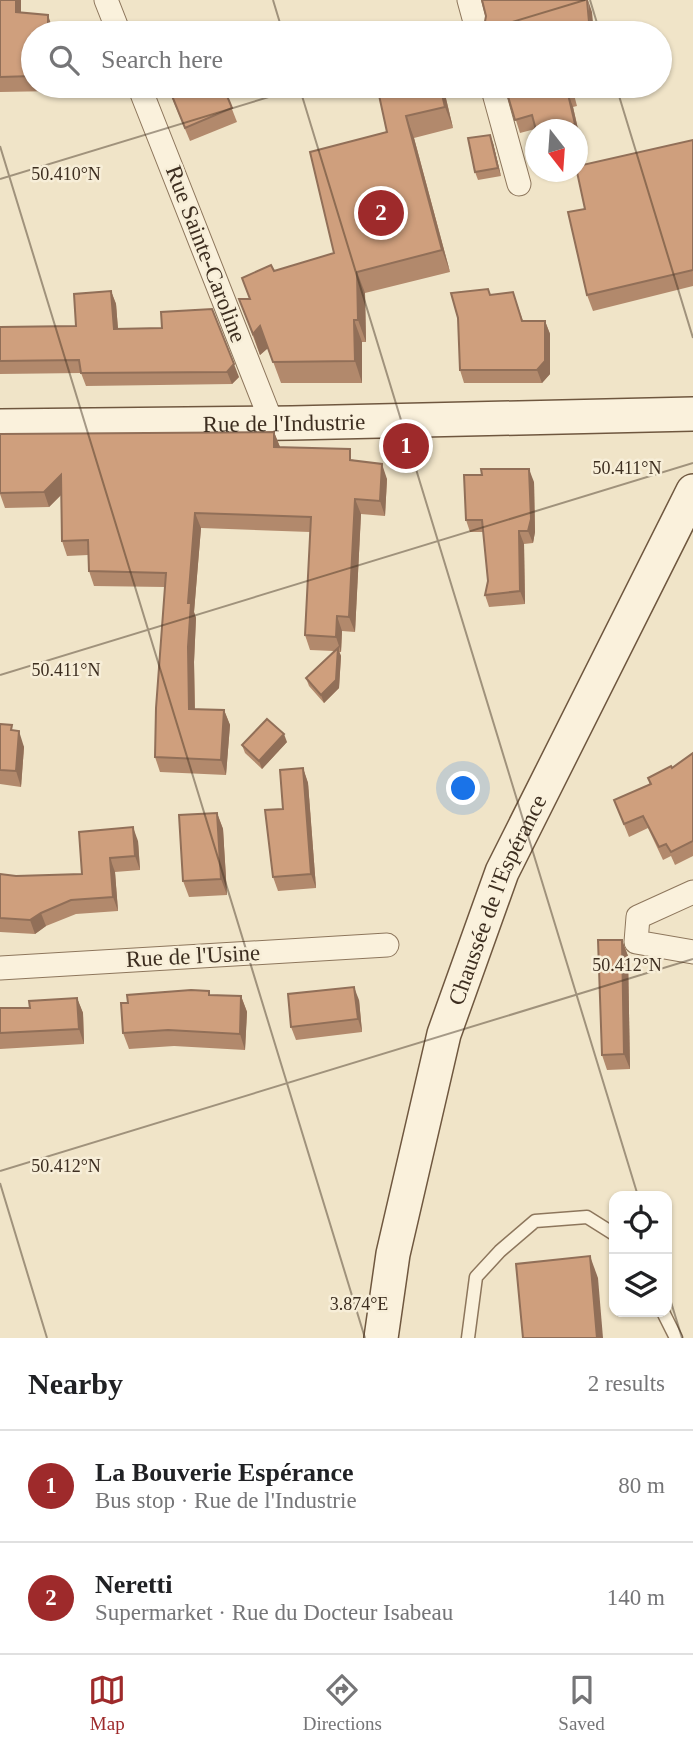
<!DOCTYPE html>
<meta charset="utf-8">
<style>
body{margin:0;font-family:"Times New Roman",serif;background:#f6f6f6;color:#202124}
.controls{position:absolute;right:21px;bottom:21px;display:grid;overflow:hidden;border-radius:14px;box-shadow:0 2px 5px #0004}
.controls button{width:63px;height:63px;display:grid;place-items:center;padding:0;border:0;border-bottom:2px solid #e0e0e0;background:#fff;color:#202124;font:35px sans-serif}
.compass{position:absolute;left:525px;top:119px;width:63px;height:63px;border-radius:50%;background:#fff;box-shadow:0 2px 5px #0004;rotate:163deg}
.you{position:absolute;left:464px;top:789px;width:24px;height:24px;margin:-18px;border:5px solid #fff;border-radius:50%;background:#1a73e8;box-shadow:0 0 0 10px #1a73e833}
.badge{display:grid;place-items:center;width:46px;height:46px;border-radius:50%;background:#9e2a2b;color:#fff;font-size:23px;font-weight:700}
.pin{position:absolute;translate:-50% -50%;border:4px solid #fff;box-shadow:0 2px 7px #0006}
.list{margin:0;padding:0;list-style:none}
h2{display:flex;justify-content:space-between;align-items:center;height:91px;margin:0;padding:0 28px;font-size:30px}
h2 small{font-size:23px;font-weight:400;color:#757577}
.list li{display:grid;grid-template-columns:46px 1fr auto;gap:21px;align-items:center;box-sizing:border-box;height:112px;padding:0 28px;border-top:2px solid #e0e0e0}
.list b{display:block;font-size:26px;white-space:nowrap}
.list p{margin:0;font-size:23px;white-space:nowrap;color:#757577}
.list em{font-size:23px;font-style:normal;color:#757577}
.icon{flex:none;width:38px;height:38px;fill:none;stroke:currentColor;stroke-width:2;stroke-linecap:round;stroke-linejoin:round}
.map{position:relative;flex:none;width:693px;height:1338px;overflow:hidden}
.search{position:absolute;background:#fff;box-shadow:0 2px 5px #0004;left:21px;right:21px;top:21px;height:77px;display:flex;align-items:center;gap:18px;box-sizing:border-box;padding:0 24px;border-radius:38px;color:#757577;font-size:26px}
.sheet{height:315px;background:#fff}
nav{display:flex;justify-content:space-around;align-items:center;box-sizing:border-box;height:98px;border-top:2px solid #e0e0e0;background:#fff;font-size:19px;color:#757577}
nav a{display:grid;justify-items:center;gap:4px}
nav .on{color:#9e2a2b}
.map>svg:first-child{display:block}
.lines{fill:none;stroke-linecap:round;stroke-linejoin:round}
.service-casing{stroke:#8d765c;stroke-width:15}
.minor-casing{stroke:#8d765c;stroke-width:25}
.secondary-casing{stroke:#6f573f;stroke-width:36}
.service{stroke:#faf1dc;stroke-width:12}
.minor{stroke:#faf1dc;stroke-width:23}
.secondary{stroke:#faf1dc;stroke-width:33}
.wall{fill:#b2896c}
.shaded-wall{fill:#916f58}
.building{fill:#cf9f7d;stroke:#916f58;stroke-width:2}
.ticks{fill:none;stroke:#3d2e20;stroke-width:2;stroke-opacity:0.45}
.labels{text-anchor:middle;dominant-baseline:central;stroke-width:5;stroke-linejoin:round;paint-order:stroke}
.street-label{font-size:23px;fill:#3d2e20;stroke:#f7eed8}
.ticks-label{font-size:18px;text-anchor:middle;fill:#3d2e20;stroke:#f7eed8;stroke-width:5;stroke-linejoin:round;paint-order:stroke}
</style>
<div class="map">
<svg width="693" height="1338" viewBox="0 0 693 1338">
<rect width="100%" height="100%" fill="#f0e4c8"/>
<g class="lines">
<defs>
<g id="service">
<path d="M663,1312L676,1338"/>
<path d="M468,1338L476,1277L500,1251L535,1221L587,1217L614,1234"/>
</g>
<g id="minor">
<path d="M106,0L119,33"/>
<path d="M469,0L478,33"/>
<path d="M139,86L272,423"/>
<path d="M492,86L519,184"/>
<path d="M693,892L638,917L636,942L693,952"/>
<path d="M0,968L387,945"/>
</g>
<g id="secondary">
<path id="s1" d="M0,426L292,423L693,414"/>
<path id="s2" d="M381,1338L393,1254L444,1034L502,872L693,491"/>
</g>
</defs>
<use href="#service" class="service-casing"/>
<use href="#minor" class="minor-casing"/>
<use href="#secondary" class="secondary-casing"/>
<use href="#service" class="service"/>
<use href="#minor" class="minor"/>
<use href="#secondary" class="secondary"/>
</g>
<g class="wall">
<path d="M0,0L53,30V33H33V86H55V91L0,92Z"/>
<path d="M167,86H223L237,122L190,141Z"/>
<path d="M377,86H443L453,128L414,138L450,272L365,293L366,342H362V383H281L268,348L260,355L239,299H250L274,271L334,253L387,132Z"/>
<path d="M505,86H576L572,87L577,106L573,107L580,138H578V130L535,129L520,133Z"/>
<path d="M693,140V286L593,311L587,295L585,209Z"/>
<path d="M493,143L501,176L478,180L475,172Z"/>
<path d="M488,289L490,295L513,292L523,321H545L550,334V374L542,383H464L460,370Z"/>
<path d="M111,291L116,304L118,329L162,328L239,377L232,384L86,386L81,373L0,374V327L76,326Z"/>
<path d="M274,432L280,447L354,460L387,479L385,516L361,514L355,632L342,631L341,652H339L341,656L339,688L324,703L309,686L306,678L334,651L310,650L305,635L310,532L201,528L194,612L196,618L194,662L195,709L224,710L230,725L226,775L160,772L155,757L165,587L94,586L89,571L88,555L67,556L62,541L61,495L49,507L5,508L0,494V434Z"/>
<path d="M534,482L535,532L533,543L524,544L525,604L489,607L485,595L488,581L483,532H470L466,520Z"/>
<path d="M0,724L14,731L24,747L21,787L0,784Z"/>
<path d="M287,742L262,769L245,753L242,745Z"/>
<path d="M693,753V856L675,865L671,856L663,860L648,828L629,837L614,800L650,785L648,778L672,768Z"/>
<path d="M303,768L308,783L316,888L278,891L273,877L283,809Z"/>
<path d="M217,813L223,829L227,895L189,897L183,881Z"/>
<path d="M138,841L140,870L115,872L118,911L76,914L46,926L35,934L0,932V874L16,876L82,874Z"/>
<path d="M622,940L628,956L630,1069L607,1070L602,1055Z"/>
<path d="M210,995L241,996L247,1012L245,1050L174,1046L129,1049L123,1033Z"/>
<path d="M77,998L83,1013L84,1044L0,1049V1008H30Z"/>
<path d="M359,1000L362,1032L296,1040L291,1027Z"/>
</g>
<g class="shaded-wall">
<path d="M16,0H21V27L16,12Z"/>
<path d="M588,0L592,12L594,33H590Z"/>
<path d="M48,15L53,30V33H48Z"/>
<path d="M440,86H443L453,128L445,107Z"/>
<path d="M568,94L573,107L580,138L575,124Z"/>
<path d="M406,116L414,138L450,272L442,250Z"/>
<path d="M490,135L493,143L501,176L498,168Z"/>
<path d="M357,272L365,293L366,342L358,320Z"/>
<path d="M111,291L116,304L119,342L114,329Z"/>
<path d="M354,320L362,342V383L355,361Z"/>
<path d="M545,321L550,334V374L542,383L537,370Z"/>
<path d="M260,326L268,348L260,355L253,334Z"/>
<path d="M234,364L239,377L232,384L227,372Z"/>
<path d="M274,432L280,447H274Z"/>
<path d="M382,464L387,479L385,516L380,501Z"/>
<path d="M529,469L534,482L535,532L533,543L528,531Z"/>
<path d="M61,475L66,490L49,507L44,492Z"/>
<path d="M355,499L361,514L355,632L349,617Z"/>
<path d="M195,513L201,528L194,612L196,618L194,662L195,724L189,709L188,647V603Z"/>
<path d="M519,531L524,544L525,604L520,591Z"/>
<path d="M337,616L342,631L341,652L336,637Z"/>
<path d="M338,648L341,656L339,688L324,703L321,695Z"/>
<path d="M224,710L230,725L226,775L221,760Z"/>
<path d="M19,731L24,747L21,787L16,771Z"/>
<path d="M284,734L287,742L262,769L259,761Z"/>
<path d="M303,768L308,783L316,888L311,874Z"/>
<path d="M217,813L223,829L227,895L221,879Z"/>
<path d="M133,827L138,841L140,870L135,856Z"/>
<path d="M110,858L115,872L118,911L113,897Z"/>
<path d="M41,913L46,926L35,934L30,920Z"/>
<path d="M622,940L628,956L630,1069L624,1054Z"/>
<path d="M354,987L359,1000L362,1032L358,1019Z"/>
<path d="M241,996L247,1012L245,1050L240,1034Z"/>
<path d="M77,998L83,1013L84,1044L79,1029Z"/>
<path d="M590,1256L598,1278L603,1338H597Z"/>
</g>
<g class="building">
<path d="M0,0H16V12L48,15V33H33V76L0,77Z"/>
<path d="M482,0H587L590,33H486L484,27L486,16Z"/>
<path d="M168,86H223L232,108L185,128Z"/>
<path d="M377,86H440L445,107L406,116L442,250L357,272L358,320H354L355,361L273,362L260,326L253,334L239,299H250L242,278L271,265L274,271L334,253L310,152L387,132Z"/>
<path d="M505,86H570L572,92L568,94L575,124L552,130H536L532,115L515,120Z"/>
<path d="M490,135L498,168L475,172L468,138Z"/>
<path d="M693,140V270L587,295L568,212L585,209L577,172L578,166Z"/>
<path d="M488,289L490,295L513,292L522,321H545V361L537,370H460L458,318L451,293Z"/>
<path d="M111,291L114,329L162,328L161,312L212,309L234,364L227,372L81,373L79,360L0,361V327L76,326L74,294Z"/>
<path d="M274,432V447L350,449V460L382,464L380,501L355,499L349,617L337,616L336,637L305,635L311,517L195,513L188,603H191L188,647L189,709L224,710L221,760L155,757L156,708L166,573L89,571L88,540L62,541L61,475L44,492L0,493V434Z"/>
<path d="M481,469H529L531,519L528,531H519L520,591L485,595L488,581L482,520H466L464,475H482Z"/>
<path d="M338,648L336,680L321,695L306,678Z"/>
<path d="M267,719L284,734L259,761L242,745Z"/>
<path d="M0,724L12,725L11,730L19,731L16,771L0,770Z"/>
<path d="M693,753V841L671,852L666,844L659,847L643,816L624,824L614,800L651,784L648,778L671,766L672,768Z"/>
<path d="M303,768L311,874L273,877L265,810L283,809L280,770Z"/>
<path d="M217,813L221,879L183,881L179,815Z"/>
<path d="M133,827L135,856L110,858L113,897L71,900L41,913L30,920L0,918V874L16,876L82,874L79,832Z"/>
<path d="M598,940H622L624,1054L602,1055Z"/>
<path d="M354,987L358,1019L291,1027L288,994Z"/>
<path d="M191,990L209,991V995L241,996L240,1034L168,1030L123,1033L121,1003H128L127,995Z"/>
<path d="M77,998L79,1029L0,1033V1008H30L29,1001Z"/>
<path d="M590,1256L597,1338H523L516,1264Z"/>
</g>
<path class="ticks" d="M273,0L283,33M590,0L600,33M476,33L585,0M299,86L638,1196M616,86L693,338M0,146L365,1338M0,179L305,86M0,675L693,463M0,1171L693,959M0,1183L47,1338M667,1289L682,1338"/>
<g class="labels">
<g class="street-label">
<text transform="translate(206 254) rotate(69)">Rue Sainte-Caroline</text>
<text stroke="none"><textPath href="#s1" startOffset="284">Rue de l'Industrie</textPath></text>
<text stroke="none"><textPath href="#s2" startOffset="455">Chaussée de l'Espérance</textPath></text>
<text transform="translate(193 956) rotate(-3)">Rue de l'Usine</text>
</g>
</g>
<g class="ticks-label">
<text x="66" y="180">50.410°N</text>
<text x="627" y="474">50.411°N</text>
<text x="66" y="676">50.411°N</text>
<text x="627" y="971">50.412°N</text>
<text x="66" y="1172">50.412°N</text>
<text x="359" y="1310">3.874°E</text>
</g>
</svg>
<div class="controls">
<button><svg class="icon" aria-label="locate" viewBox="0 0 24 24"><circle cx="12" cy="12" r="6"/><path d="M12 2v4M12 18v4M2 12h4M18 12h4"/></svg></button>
<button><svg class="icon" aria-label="layers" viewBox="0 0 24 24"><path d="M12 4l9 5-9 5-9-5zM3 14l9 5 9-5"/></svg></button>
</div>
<svg class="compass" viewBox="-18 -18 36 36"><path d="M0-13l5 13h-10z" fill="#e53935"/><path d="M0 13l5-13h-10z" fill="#757577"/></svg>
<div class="you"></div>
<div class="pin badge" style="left:406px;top:446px">1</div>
<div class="pin badge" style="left:381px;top:213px">2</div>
<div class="search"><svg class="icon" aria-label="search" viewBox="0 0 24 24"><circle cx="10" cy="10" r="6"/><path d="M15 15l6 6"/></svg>Search here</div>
</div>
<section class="sheet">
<h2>Nearby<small>2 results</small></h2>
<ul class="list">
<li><span class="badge">1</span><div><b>La Bouverie Espérance</b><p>Bus stop · Rue de l'Industrie</p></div><em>80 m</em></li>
<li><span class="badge">2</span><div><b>Neretti</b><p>Supermarket · Rue du Docteur Isabeau</p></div><em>140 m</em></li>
</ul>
</section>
<nav>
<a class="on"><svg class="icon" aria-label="map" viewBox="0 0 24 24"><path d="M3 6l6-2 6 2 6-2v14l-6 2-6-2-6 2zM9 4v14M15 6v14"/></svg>Map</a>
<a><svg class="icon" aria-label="directions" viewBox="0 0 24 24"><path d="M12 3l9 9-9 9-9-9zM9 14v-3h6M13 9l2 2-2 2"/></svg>Directions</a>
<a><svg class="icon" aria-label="saved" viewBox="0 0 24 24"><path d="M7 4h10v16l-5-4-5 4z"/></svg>Saved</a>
</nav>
